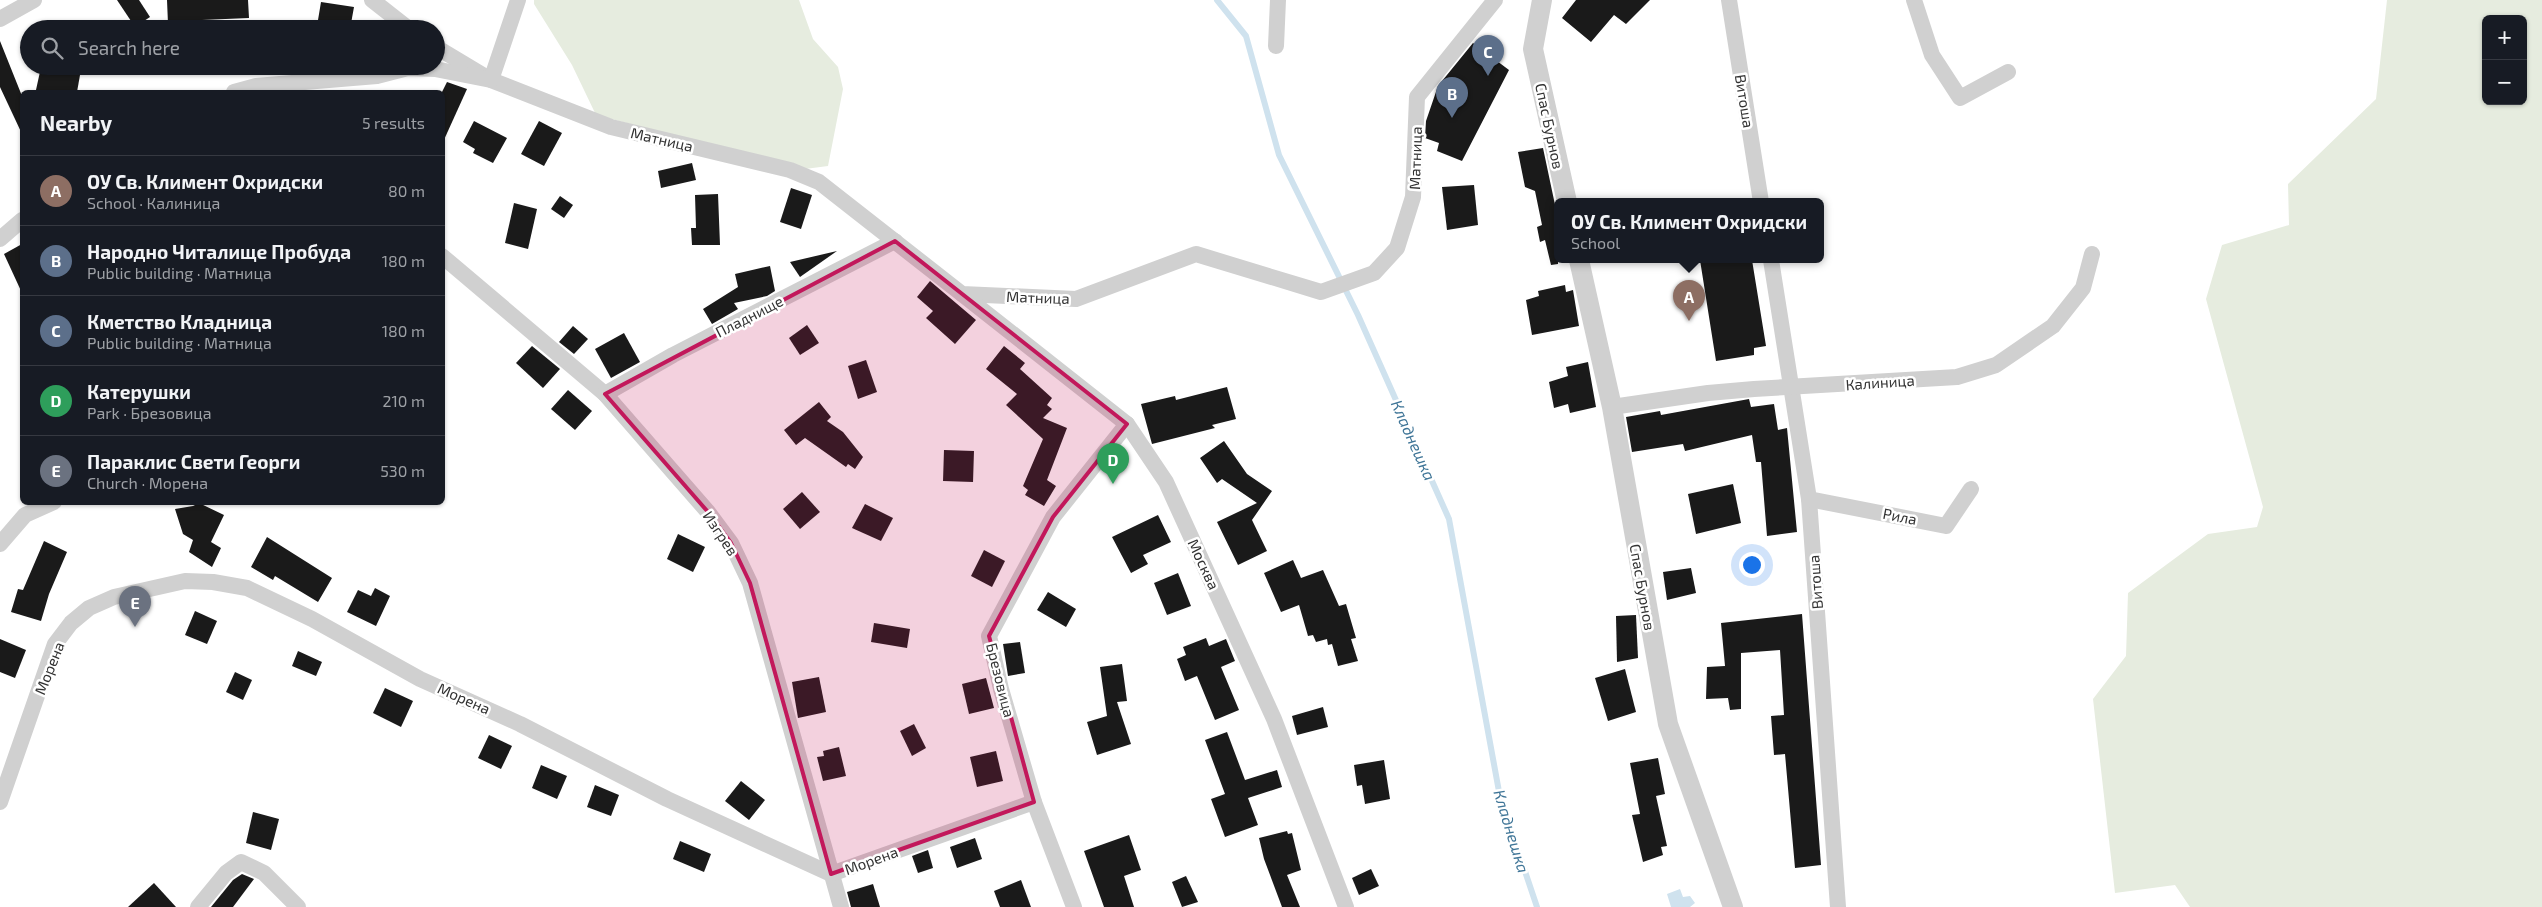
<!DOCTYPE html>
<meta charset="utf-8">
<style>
body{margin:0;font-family:"Exo 2",sans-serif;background:#242831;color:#f1f3f6}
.controls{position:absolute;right:15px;top:15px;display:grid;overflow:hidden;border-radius:8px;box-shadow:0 1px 4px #0004}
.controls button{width:45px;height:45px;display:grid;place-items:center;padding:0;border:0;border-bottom:1px solid #363941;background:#171b24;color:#f1f3f6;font:25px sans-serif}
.you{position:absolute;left:1751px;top:564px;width:18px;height:18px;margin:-12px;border:4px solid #fff;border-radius:50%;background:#1a73e8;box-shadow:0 0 0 8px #1a73e833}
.badge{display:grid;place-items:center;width:32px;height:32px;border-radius:50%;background:#db2777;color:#fff;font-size:16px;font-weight:700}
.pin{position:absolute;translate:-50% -41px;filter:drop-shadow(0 1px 2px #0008)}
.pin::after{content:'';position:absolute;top:26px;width:18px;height:15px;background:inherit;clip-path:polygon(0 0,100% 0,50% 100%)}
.popup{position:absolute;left:1554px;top:198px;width:270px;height:65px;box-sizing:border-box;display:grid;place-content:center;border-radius:8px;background:#171b24;filter:drop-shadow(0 1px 4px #0005);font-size:16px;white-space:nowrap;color:#9ea1a6}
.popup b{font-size:19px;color:#f1f3f6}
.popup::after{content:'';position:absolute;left:50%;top:100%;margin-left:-10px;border:10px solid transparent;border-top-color:#171b24}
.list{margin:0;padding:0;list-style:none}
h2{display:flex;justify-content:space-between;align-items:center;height:65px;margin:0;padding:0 20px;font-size:21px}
h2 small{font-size:16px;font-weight:400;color:#9ea1a6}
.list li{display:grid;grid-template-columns:32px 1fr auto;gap:15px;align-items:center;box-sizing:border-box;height:70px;padding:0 20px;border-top:1px solid #363941}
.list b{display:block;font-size:19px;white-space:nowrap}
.list p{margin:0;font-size:16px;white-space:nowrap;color:#9ea1a6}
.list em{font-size:16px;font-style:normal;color:#9ea1a6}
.icon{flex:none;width:28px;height:28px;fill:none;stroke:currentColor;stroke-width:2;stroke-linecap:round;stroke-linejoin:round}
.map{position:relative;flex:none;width:2542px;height:907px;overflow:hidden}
.search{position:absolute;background:#171b24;box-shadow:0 1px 4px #0004;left:20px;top:20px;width:425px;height:55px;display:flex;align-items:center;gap:12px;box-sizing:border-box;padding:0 18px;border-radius:28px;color:#9ea1a6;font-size:19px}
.panel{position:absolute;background:#171b24;box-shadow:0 1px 4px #0004;left:20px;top:90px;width:425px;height:415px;border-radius:8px}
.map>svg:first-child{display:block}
.green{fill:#e6ecdf;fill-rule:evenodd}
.water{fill:#cfe2ee}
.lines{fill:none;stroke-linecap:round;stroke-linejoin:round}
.stream{stroke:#cfe2ee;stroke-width:6}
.building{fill:#1a1a1a}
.minor{stroke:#d0d0d0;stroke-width:16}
.tertiary{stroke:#d0d0d0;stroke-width:20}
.marked{fill:#c2185b;fill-opacity:0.2;stroke:#c2185b;stroke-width:4;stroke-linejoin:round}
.labels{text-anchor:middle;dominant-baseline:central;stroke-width:5;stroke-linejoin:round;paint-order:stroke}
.street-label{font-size:15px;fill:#333;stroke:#fff}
.water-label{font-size:16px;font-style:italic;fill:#3f7597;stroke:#fff}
</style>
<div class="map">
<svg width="2542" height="907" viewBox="0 0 2542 907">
<rect width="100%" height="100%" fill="#fff"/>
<g class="green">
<path d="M534,0H799L813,39L838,67L843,89L828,166L805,169L596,115L572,65L534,4Z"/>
<path d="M2387,0H2542V907H2190L2175,885L2115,893L2093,699L2126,656L2128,593L2208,534L2257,527L2263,507L2206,299L2222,245L2289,225L2288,184L2376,99ZM2486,19H2523V101H2486Z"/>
</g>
<path class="water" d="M1680,889L1683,897L1690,896L1695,903L1690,907H1671L1667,894Z"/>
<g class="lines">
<path class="stream" d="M1217,0L1246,36L1279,155L1358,315L1449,519L1500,797L1537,907"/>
</g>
<g class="building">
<path d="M117,0H139L150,17L135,27Z"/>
<path d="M167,0H248L249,18L202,20V22L168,24Z"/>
<path d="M1576,0H1650L1626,24L1614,15L1591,42L1562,18Z"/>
<path d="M321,2L354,7L350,29H328L329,21L318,20Z"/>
<path d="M0,41L22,96V134L0,87Z"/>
<path d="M1473,43L1509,70L1462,161L1437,151L1439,143L1425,138L1426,121L1438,86Z"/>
<path d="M41,67L80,75L77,92L36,90Z"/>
<path d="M447,82L467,89L443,142L442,92Z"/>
<path d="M474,121L507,138L493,163L473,153L475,149L463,142Z"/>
<path d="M539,121L562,133L544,166L521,154Z"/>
<path d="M1543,148L1558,219V264L1551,265L1545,240L1540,242L1537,227L1542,225L1535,191L1525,187L1518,152Z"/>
<path d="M692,163L696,180L661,188L658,171Z"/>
<path d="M1474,185L1478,225L1447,230L1442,187Z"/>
<path d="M791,188L812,195L801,229L780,222Z"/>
<path d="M718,194L720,245H692L691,228H696L695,195Z"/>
<path d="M560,196L573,205L564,218L551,209Z"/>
<path d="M514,203L537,209L528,249L505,243Z"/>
<path d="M22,244V293L4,254Z"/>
<path d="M837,251L800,277L790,262Z"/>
<path d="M1700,260H1752L1766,346L1754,348V355L1716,361Z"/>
<path d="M770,266L775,291L767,296L734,303L738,309L712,324L703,309L738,287L735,274Z"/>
<path d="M930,281L976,320L955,344L926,318L933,311L917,297Z"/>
<path d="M1565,285L1566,292L1573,290L1579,326L1532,335L1526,300L1539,296L1538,291Z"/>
<path d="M807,325L819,343L800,355L789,338Z"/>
<path d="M573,326L588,339L574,354L559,342Z"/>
<path d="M624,333L640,362L611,378L595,349Z"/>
<path d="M532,346L560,369L543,388L516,363Z"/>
<path d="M1004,346L1025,363L1020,369L1052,398L1047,405L1052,409L1043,418L1067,428L1047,480L1056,486L1044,506L1025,495L1028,490L1023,486L1043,439L1006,405L1017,394L986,369Z"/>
<path d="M866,360L877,392L858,399L848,366Z"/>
<path d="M1588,362L1596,407L1570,413L1568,404L1554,408L1549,382L1568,376L1566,367Z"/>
<path d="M1227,387L1236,419L1212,425L1215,428L1152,444L1141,404L1175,396L1176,400Z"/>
<path d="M568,390L592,411L575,430L551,409Z"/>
<path d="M1749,399L1751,407L1774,404L1778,430L1787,428L1797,532L1767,536L1761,462H1756L1752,435L1685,451L1683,444L1632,452L1626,417L1660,411L1661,415Z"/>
<path d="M819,402L831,417L827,421L843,432L863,457L855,469L848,464L846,467L805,438L796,445L784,430Z"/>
<path d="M1224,441L1247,474L1272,491L1252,520L1267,551L1238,565L1217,522L1257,503L1222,479L1217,483L1200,458Z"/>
<path d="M944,450L974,451L973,482L943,481Z"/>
<path d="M1733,484L1741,523L1696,534L1688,494Z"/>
<path d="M802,492L820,512L800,529L783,509Z"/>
<path d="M199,503L224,515L211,542L221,548L212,567L189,552L193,540L183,534L175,509L193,506Z"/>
<path d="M865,504L893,518L881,541L852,528Z"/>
<path d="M1158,515L1171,542L1143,555L1148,564L1131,573L1112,537Z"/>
<path d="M678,534L705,547L693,572L667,559Z"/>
<path d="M267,537L332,578L318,602L275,576L273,580L251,567Z"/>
<path d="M44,541L67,552L49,594L41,621L11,612L18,589L23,590Z"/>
<path d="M984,550L1005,561L992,587L971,576Z"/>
<path d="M1293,560L1301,578L1323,570L1339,606L1346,604L1356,638L1351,639L1358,661L1338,666L1332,644L1328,645L1327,639L1316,642L1313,635L1308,636L1299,605L1281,612L1264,573Z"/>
<path d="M1691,568L1696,593L1667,600L1663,572Z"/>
<path d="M1178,573L1191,606L1167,615L1154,583Z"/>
<path d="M375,588L390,596L376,626L347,612L358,590L371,596Z"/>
<path d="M1048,592L1076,609L1066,627L1037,610Z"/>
<path d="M195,611L217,621L207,644L185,635Z"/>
<path d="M1802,614L1821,865L1795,868L1785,754L1774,755L1771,716L1784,715L1780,650L1741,653V709L1730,710L1728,698L1706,699L1707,667L1725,666L1721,623Z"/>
<path d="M1636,615L1638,658L1617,662L1616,616Z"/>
<path d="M874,623L910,629L907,648L871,642Z"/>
<path d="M1206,638L1209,646L1226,639L1235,661L1221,667L1239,710L1215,720L1197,676L1185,681L1177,659L1186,655L1183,647Z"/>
<path d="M0,639L26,650L15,678L0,672Z"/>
<path d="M1020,642L1025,673L1008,676L1003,644Z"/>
<path d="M298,651L322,662L316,676L292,666Z"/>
<path d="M1122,664L1127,701L1117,702L1131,744L1097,755L1087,722L1107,716L1100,667Z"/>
<path d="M1625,669L1636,712L1608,721L1595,678Z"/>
<path d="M235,672L252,680L243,700L226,692Z"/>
<path d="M819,677L826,712L798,718L792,682Z"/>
<path d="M986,678L994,708L969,714L962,684Z"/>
<path d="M385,688L413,701L401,727L373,713Z"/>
<path d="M1323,707L1328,727L1297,735L1292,716Z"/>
<path d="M914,724L926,748L912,756L900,731Z"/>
<path d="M1227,732L1245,780L1277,770L1282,787L1248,798L1258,825L1225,837L1211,799L1225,794L1205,740Z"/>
<path d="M489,735L512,746L501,769L478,758Z"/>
<path d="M839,747L846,776L823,781L817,757L824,756L823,751Z"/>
<path d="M996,751L1003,781L977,787L970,757Z"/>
<path d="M1658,758L1665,794L1656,796L1667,846L1661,847L1663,855L1643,862L1632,815L1640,814L1630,763Z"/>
<path d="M1384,760L1390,799L1365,804L1362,785L1357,786L1354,765Z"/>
<path d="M541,765L567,776L557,799L532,788Z"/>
<path d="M741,781L765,800L749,820L725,801Z"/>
<path d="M595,785L619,795L611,816L587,807Z"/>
<path d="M253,812L279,819L271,850L246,843Z"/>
<path d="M1287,831L1288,834L1292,833L1301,870L1287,875L1300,907H1282L1264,859L1259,838Z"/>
<path d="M1129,835L1141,870L1124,876L1134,907H1104L1084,851Z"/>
<path d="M975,838L982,859L957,868L950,847Z"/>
<path d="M680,841L711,854L704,872L673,859Z"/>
<path d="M928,850L933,868L918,873L912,856Z"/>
<path d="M1371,869L1379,886L1359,895L1352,878Z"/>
<path d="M242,874L254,879L233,907H211L233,880Z"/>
<path d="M1186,876L1198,902L1182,907L1172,882Z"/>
<path d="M1021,880L1031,907H1000L994,891Z"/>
<path d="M154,883L176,907H128Z"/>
<path d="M873,884L880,907H851L847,892Z"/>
</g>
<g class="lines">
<g class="minor">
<path d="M372,0L409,29"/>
<path d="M1729,0L1761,202"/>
<path d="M1914,0L1932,55L1960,98L2008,72"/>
<path d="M0,19L34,0"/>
<path d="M1276,46L1278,0"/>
<path d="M436,47L491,80L611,127L790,170L819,182L962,294L1076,299L1196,254L1321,292L1374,273L1397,248L1413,197L1417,97L1495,0"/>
<path d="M234,92L256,86L377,76L408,68L435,69L491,80L518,0"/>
<path d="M0,239L22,220"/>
<path d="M442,256L605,394L708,512L731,543L750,583L841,907"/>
<path d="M1771,260L1809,499L1838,907"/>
<path d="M962,294L1127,424L1166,482L1274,719L1346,907"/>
<path d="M605,394L673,355L895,241"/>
<path d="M1612,407L1708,393L1754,389L1957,377L1996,365L2053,326L2083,288L2092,254"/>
<path d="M1809,499L1946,526L1971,489"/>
<path d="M0,544L25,515L54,502"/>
<path d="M0,802L55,644L71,623L89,608L114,597L185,581L213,582L247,588L312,619L420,679L520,724L667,799L831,874L1034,802"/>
<path d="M198,907L226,873L241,862L264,873L298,907"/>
<path d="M1074,907L1034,802L1001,689L989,636L1053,517L1127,424"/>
</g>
<g class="tertiary">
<path d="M1542,0L1533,49L1567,202"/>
<path d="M1579,260L1612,407L1668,724L1733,907"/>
</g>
</g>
<path class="marked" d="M895,241L1127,424L1053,517L989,636L1034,802L831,874L750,583L731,543L708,512L605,394Z"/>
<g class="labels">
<g class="street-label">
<text transform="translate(1745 101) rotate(81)">Витоша</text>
<text transform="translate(1550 126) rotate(78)">Спас Бурнов</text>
<text transform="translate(662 139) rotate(13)">Матница</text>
<text transform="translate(1415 158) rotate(-88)">Матница</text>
<text transform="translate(1038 297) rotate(2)">Матница</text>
<text transform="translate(749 316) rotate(-27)">Пладнище</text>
<text transform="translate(1880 382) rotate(-4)">Калиница</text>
<text transform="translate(1900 516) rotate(11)">Рила</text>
<text transform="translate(721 533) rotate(56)">Изгрев</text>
<text transform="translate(1204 564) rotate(65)">Москва</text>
<text transform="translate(1815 582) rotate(-94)">Витоша</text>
<text transform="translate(1643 587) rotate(80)">Спас Бурнов</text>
<text transform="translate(49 668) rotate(-68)">Морена</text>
<text transform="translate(1001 680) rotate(76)">Брезовица</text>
<text transform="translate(464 698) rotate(24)">Морена</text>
<text transform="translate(871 860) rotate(-20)">Морена</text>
</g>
<g class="water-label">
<text transform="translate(1414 440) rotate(66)">Кладнешка</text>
<text transform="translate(1512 831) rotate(73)">Кладнешка</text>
</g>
</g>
</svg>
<div class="controls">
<button>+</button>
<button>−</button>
</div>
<div class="you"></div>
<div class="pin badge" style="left:1689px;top:321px;background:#8d6e63">A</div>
<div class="popup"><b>ОУ Св. Климент Охридски</b>School</div>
<div class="pin badge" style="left:1452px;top:118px;background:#5c6f8a">B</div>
<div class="pin badge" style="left:1488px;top:76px;background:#5c6f8a">C</div>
<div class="pin badge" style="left:1113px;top:484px;background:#2e9e5b">D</div>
<div class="pin badge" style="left:135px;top:627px;background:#6b7280">E</div>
<div class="search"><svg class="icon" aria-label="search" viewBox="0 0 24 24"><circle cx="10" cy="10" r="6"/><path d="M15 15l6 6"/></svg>Search here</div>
<section class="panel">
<h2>Nearby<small>5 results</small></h2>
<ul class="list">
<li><span class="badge" style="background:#8d6e63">A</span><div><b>ОУ Св. Климент Охридски</b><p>School · Калиница</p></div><em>80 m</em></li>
<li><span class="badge" style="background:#5c6f8a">B</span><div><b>Народно Читалище Пробуда</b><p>Public building · Матница</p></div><em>180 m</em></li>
<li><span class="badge" style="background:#5c6f8a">C</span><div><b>Кметство Кладница</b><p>Public building · Матница</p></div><em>180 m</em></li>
<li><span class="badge" style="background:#2e9e5b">D</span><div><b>Катерушки</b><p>Park · Брезовица</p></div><em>210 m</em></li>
<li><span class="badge" style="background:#6b7280">E</span><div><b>Параклис Свети Георги</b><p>Church · Морена</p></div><em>530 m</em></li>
</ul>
</section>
</div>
